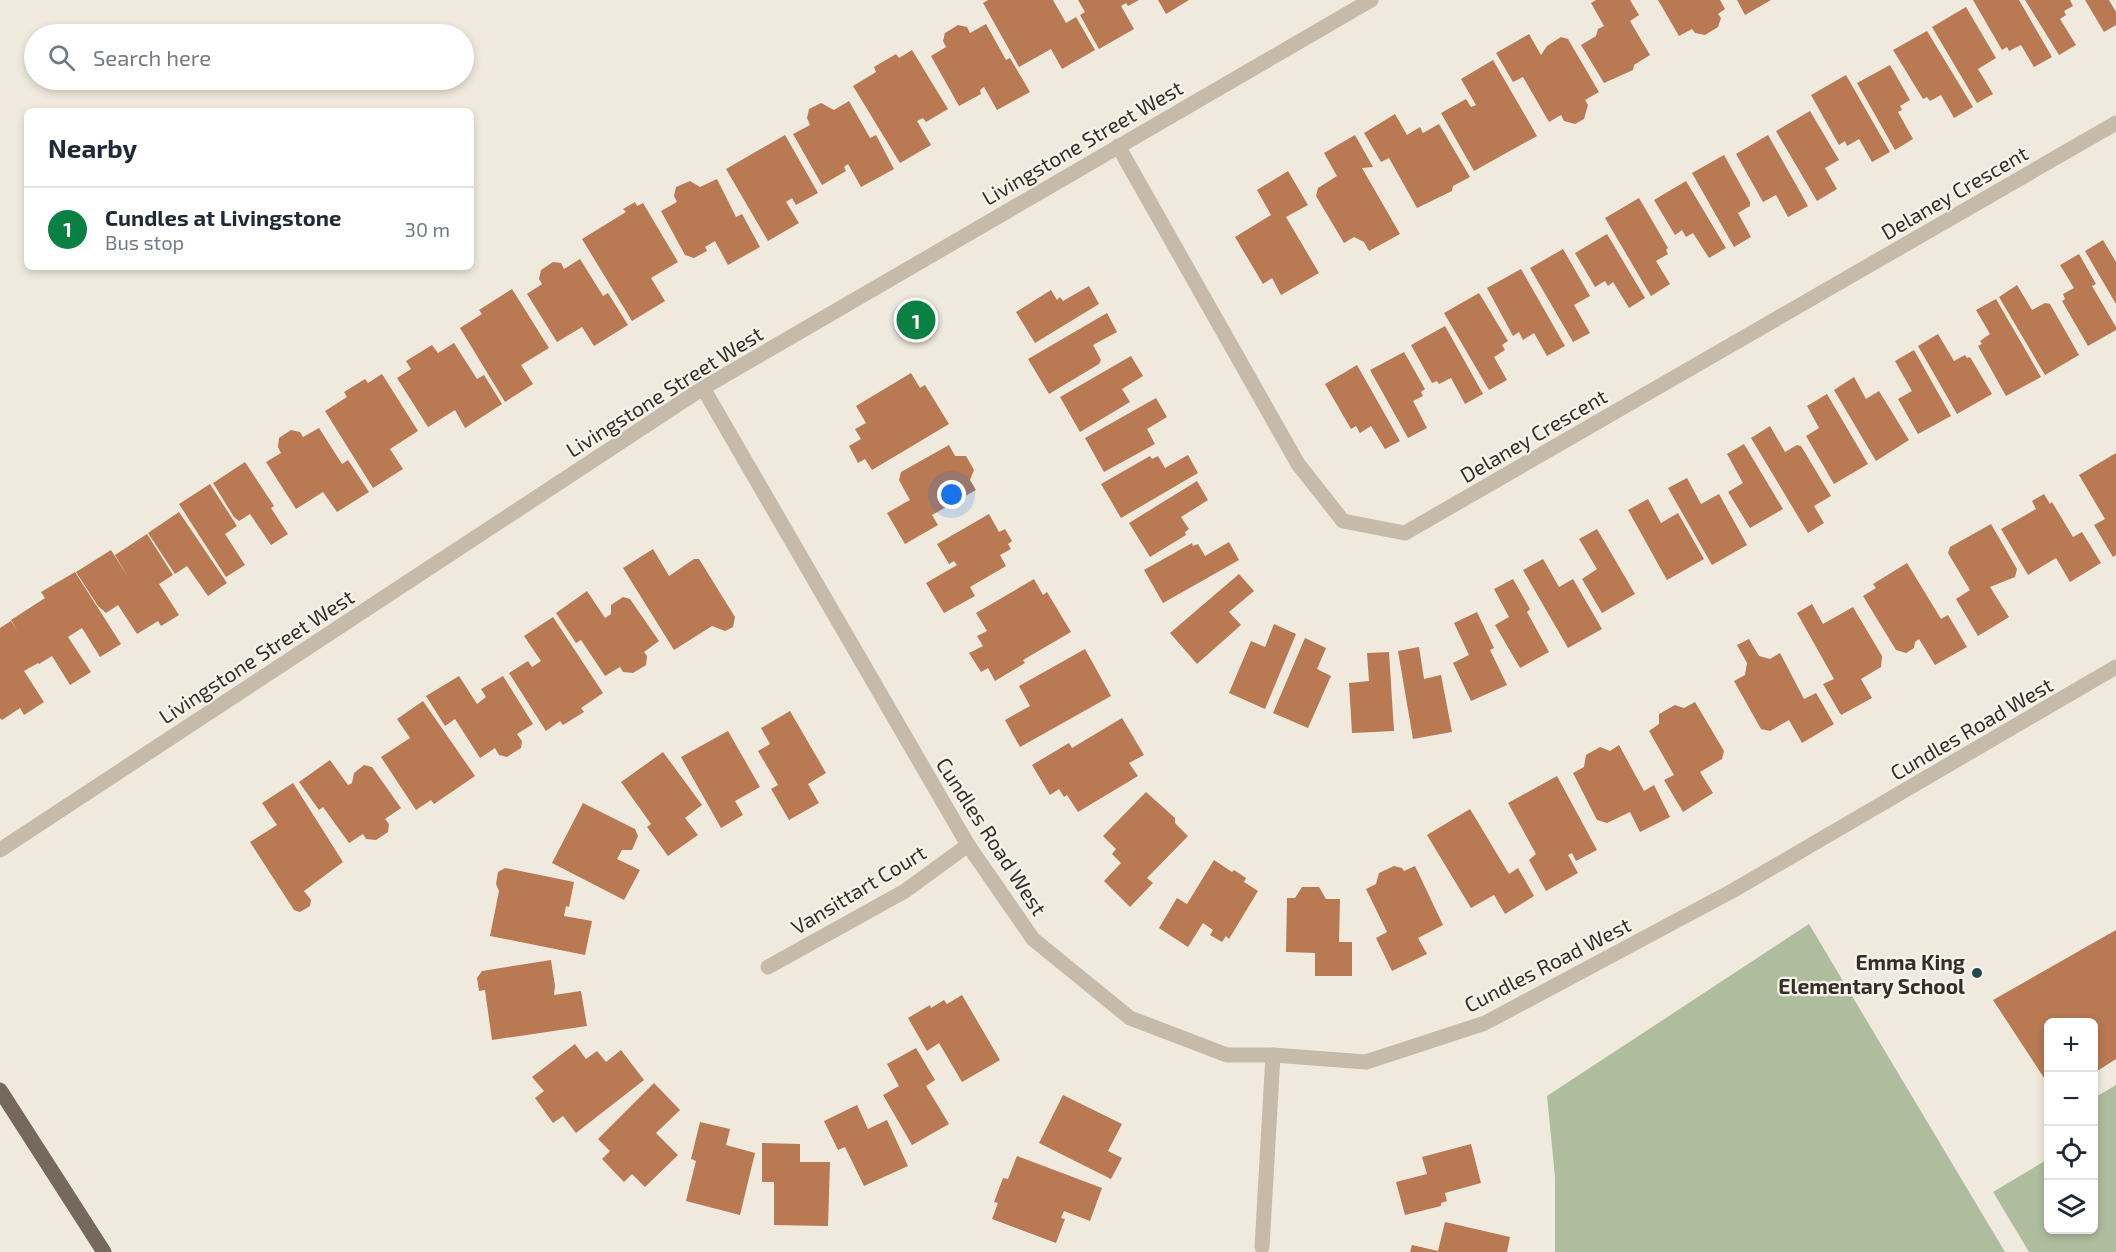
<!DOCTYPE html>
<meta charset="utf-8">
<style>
body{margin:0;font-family:"Exo 2",sans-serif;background:#f2f2f3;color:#1f2937}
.controls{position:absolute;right:18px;bottom:18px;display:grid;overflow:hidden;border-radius:9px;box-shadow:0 3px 9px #0003}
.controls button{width:54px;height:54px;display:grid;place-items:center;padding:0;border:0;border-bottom:2px solid #e0e1e3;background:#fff;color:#1f2937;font:30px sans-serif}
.you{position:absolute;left:952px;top:495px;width:21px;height:21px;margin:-15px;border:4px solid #fff;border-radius:50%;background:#1a73e8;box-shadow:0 0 0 9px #1a73e833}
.badge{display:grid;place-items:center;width:39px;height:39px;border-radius:50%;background:#0b8043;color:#fff;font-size:20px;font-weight:700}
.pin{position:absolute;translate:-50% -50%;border:3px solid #fff;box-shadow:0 2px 6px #0006}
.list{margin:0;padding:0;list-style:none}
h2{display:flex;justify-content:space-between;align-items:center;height:78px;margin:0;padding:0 24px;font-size:26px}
h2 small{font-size:20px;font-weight:400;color:#747a83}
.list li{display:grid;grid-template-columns:39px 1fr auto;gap:18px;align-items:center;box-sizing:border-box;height:84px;padding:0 24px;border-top:2px solid #e0e1e3}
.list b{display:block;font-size:22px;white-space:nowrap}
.list p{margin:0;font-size:20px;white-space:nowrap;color:#747a83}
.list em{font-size:20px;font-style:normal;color:#747a83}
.icon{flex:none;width:33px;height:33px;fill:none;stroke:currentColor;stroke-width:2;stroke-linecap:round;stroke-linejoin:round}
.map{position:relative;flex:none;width:2116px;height:1252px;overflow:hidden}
.search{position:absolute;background:#fff;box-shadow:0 3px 9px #0003;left:24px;top:24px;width:450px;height:66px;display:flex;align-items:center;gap:15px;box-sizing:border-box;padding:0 21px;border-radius:33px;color:#747a83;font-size:22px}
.panel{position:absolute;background:#fff;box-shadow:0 3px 9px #0003;left:24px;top:108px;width:450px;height:162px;border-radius:9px}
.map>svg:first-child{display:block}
.green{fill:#afbd9f}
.building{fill:#b87953}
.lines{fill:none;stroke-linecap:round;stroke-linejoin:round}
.minor{stroke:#c6bbab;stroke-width:15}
.major{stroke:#75685c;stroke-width:15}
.poi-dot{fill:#234852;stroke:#f8f3ea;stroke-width:2}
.labels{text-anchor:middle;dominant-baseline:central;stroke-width:4.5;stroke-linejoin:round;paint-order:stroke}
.street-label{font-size:21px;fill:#352f29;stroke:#f8f3ea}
.poi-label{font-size:21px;font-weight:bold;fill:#352f29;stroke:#f8f3ea;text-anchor:end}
</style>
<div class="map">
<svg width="2116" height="1252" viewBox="0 0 2116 1252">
<rect width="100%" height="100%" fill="#f0eade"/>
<g class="green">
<path d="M1809,924L2005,1252H1555V1177L1547,1096Z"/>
<path d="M2116,1085V1252H2029L1993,1192L2048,1159V1230H2094V1098Z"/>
</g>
<g class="building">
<path d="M988,0H1053L1066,23L1076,17L1095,50L1062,69L1051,49L1019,67L983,3Z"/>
<path d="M1078,0H1139L1128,6L1126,3L1121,6L1134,29L1099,49L1080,15L1085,12Z"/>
<path d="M1158,0H1189L1166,14Z"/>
<path d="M1596,0H1630L1639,15L1630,21L1650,55L1634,65L1633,70L1604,83L1581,45L1596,36L1598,29L1604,26L1591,3Z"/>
<path d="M1658,0H1720L1725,9L1718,14L1721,18L1718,27L1705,35L1695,33L1692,29L1679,36Z"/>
<path d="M1737,0H1771L1745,15Z"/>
<path d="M1973,0H2019L2052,57L2034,67L2021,45L2009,51L2007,47L2002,50Z"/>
<path d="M2025,0H2070L2073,6L2064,11L2066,15L2060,19L2076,45L2059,55Z"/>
<path d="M2085,0H2109L2116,12V25L2104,32Z"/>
<path d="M1966,7L1996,58L1978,69L1993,94L1977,103L1932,27Z"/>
<path d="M986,24L1006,60L1010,58L1030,92L997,110L984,87L980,90L981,94L959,106L931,56L946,47L943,41L945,33L958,25L967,27L970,33Z"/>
<path d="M1927,31L1973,107L1954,118L1941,95L1930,101L1927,97L1923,99L1893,50Z"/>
<path d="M1529,34L1541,55L1547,46L1561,37L1568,39L1599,92L1585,100L1588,105L1584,119L1575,124L1564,121L1561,115L1549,122L1523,77L1513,82L1496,53Z"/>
<path d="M912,50L948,109L926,122L923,118L917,121L931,145L900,163L853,86L876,72L874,67L896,54L899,58Z"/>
<path d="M1493,60L1537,136L1474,171L1441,113L1466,99L1471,107L1476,105L1461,79Z"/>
<path d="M1890,65L1910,100L1900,106L1902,110L1898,112L1913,139L1895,150L1857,83Z"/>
<path d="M1846,75L1890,152L1872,162L1859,139L1847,146L1845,141L1839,145L1811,95Z"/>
<path d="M849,101L870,138L876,135L894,169L861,187L848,164L844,167L846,171L822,185L793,134L810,125L807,118L809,109L821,103L834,110Z"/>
<path d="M1810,111L1839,160L1825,168L1837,189L1817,201L1776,131Z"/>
<path d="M1395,114L1407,135L1420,127L1423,133L1439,124L1470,177L1453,186L1452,191L1417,208L1389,158L1381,162L1364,133Z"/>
<path d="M785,135L818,193L796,205L792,198L786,202L799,223L768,241L726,169Z"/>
<path d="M1355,135L1373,167L1362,168L1400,234L1369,251L1364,242L1354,237L1344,243L1316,196L1318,188L1337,176L1324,153Z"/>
<path d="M1768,135L1808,206L1788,217L1776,195L1763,202L1736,154Z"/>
<path d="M1724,155L1750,202V206L1738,213L1751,237L1734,247L1692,173Z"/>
<path d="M1288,171L1308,205L1286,217L1319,273L1281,295L1272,278L1263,284L1235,237L1271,215L1257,190Z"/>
<path d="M717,179L736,217L742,214L760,247L728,265L715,241L705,247L707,251L694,258L685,255L661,211L677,202L674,196L676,187L690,181L700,187Z"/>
<path d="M1686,181L1726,248L1709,258L1693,233L1686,237L1682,230L1675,235L1654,200Z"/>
<path d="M1639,198L1668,248L1666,250L1668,254L1656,261L1670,284L1651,296L1605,218Z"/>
<path d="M635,202L637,206L643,203L678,262L651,278L665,301L632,321L582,239L626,212L623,209Z"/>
<path d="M1607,234L1645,298L1629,308L1613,282L1608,286L1605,281L1595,287L1575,253Z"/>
<path d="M2103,240L2116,262V304L2085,251Z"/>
<path d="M1563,249L1590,296L1574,305L1590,333L1573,342L1530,268Z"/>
<path d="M2079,254L2096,284L2092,286L2116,327V330L2088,346L2062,301L2065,299L2063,294L2074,288L2060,265Z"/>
<path d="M580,259L603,296L608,293L628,325L594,346L582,327L557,342L527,294L542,284L539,279L541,270L553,262L561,263L564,269Z"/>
<path d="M1521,269L1565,346L1547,356L1534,333L1523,340L1519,332L1513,336L1487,288Z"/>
<path d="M2017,285L2032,310L2045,303L2050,304L2079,355L2045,375L1999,297Z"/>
<path d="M1089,286L1099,304L1035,343L1016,312L1051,290L1057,300L1060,297L1063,301Z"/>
<path d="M512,289L549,348L521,365L533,384L505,402L460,328L482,314L479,310Z"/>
<path d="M1479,293L1508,341L1502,345L1505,350L1494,357L1507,380L1489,390L1444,313Z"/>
<path d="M1996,299L2041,377L2006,396L1978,346L1982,344L1980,341L1990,334L1976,310Z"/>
<path d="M1107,313L1117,332L1093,345L1101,360L1099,364L1049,394L1028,359Z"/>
<path d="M1445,326L1483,394L1465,404L1451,378L1439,384L1437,381L1432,383L1411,345Z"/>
<path d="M1938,334L1954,361L1965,355L1967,358L1970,357L1992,394L1957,414L1918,346Z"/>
<path d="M454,343L477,379L484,375L502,404L465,428L455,410L428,427L397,378L411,369L406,361L432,345L438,353Z"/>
<path d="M1914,350L1951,416L1918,434L1898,399L1912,391L1895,361Z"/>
<path d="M1404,352L1425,389L1421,392L1423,396L1413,401L1427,428L1408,438L1370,370Z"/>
<path d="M1131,356L1143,376L1122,389L1130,402L1080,432L1060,397Z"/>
<path d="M1357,365L1400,441L1385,449L1371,426L1360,433L1356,426L1351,429L1325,384Z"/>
<path d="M911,373L920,388L925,385L949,424L872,470L865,459L858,463L849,446L861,439L855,429L866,423L856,406Z"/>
<path d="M382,374L418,431L390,449L403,469L373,488L325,411L347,397L344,392L365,379L368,383Z"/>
<path d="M1854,377L1866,399L1879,391L1909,440L1876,461L1834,390Z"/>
<path d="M1827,394L1868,464L1834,484L1806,436L1819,428L1807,406Z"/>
<path d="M1156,398L1167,417L1147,429L1155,444L1104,472L1085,438Z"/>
<path d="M1770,426L1785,452L1797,445L1801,446L1831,496L1814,506L1824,523L1808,533L1751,438Z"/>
<path d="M319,428L342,464L348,460L369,492L337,512L323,492L296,509L266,462L281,453L278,447L279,438L291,430L300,432L303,437Z"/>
<path d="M1744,444L1783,509L1750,528L1728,492L1743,483L1727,454Z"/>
<path d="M949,445L955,456H966L974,470L970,480L976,490L932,515L938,525L905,544L887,513L910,500L899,480L901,472Z"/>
<path d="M2116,453V555L2113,557L2094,525L2105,519L2079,475Z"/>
<path d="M1188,455L1198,473L1121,518L1101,484L1150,456L1152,459L1158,456L1165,468Z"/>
<path d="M245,462L274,506L271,508L288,534L271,545L250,514L239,521L234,517L213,483Z"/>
<path d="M1687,478L1701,504L1719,494L1747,545L1712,565L1668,488Z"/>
<path d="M1197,481L1208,500L1181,517L1189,529L1185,532L1186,535L1150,557L1129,523Z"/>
<path d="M210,484L237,526L225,534L245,565L226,577L179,504Z"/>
<path d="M2044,494L2050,504L2052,502L2073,537L2082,532L2101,563L2070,582L2056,558L2028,575L2001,529L2036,509L2032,501Z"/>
<path d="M1648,499L1661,523L1678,513L1704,559L1667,580L1628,510Z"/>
<path d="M179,512L227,583L208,596L187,566L175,574L148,533Z"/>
<path d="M989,514L999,532L1005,529L1012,541L1008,544L1011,549L1000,555L1006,566L970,587L975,596L944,613L926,583L957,565L954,561L949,564L937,544Z"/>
<path d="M1991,524L2017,569L2015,577L1990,587L2009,617L1978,636L1956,599L1970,590L1948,553L1950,547Z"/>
<path d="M1597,529L1635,594L1602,613L1582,579L1597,569L1579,539Z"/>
<path d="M147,534L173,575L159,584L179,615L161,626L158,621L137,634L118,605L106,613L98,606L76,572L111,550L128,577L115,555Z"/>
<path d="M1229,542L1239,560L1163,603L1144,570L1192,543L1193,546L1198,544L1205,556Z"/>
<path d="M653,549L669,576L694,559H699L735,617L733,627L725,631L712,626L674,650L623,568Z"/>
<path d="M1543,559L1559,587L1573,579L1602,629L1568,648L1523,570Z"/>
<path d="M1907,563L1941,619L1948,615L1967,647L1935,665L1919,639L1915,642L1914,648L1906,653L1896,650L1863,596L1876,588L1873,584Z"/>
<path d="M75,572L121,644L100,657L82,628L68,637L91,672L70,685L52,656L39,664L38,663L24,671L44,702L24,715L20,708L2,720L0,718V628L11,621L18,632L11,620L45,598L41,592Z"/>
<path d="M1239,574L1254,591L1229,612L1241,625L1197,664L1170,633Z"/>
<path d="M1034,579L1043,595L1047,592L1071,632L1023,660L1025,663L995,681L988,668L981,672L969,653L983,646L977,636L987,631L976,613Z"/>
<path d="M1513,579L1530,609L1527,612L1549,652L1520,668L1495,625L1509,617L1494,589Z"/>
<path d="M587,591L605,618L611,614V605L623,597L630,599L659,641L644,652L647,656L646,665L633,673L623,672L620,667L605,676L581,640L576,643L556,613Z"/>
<path d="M1812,604L1823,624L1853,607L1882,656L1881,667L1861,679L1872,698L1841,715L1823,684L1834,679L1797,613Z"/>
<path d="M1477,612L1494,648L1490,650L1507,685L1471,701L1453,663L1469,655L1454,623Z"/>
<path d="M553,617L603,693L581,708L584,712L563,725L560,721L546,731L509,673L528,661L532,667L541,661L524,636Z"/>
<path d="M1274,624L1296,634L1265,709L1229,693L1251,641L1265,647Z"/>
<path d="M1305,638L1326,648L1317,669L1331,676L1308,728L1273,713Z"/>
<path d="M1749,639L1759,656L1770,659L1780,653L1804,699L1816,693L1834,724L1802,743L1789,720L1770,731L1761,729L1734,681L1745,675L1747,663L1737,645Z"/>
<path d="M1419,647L1424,679L1441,675L1452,732L1413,739L1398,651Z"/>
<path d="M1085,649L1111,696L1020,747L1005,720L1030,706L1019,686Z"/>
<path d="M1389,652L1394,731L1352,733L1349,683L1369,681L1367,653Z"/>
<path d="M459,676L477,704L486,697L481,689L503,676L533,724L517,734L522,741L521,748L507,757L499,755L495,748L480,758L455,719L445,726L426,696Z"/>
<path d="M423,701L475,776L434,804L431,800L416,810L381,757L410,738L397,719Z"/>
<path d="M1695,702L1724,751L1722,759L1700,772L1713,793L1683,812L1664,780L1674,775L1649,731L1659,724V714L1675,705L1684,708Z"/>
<path d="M790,711L826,773L808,784L819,803L789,820L771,789L778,785L758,751L770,744L761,728Z"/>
<path d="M1122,718L1144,755L1129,763L1138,776L1078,812L1067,795L1064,797L1059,789L1050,795L1032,765L1069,743L1072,748Z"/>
<path d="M728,731L760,787L735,801L743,815L721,828L681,757Z"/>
<path d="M1619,745L1644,791L1654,785L1670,817L1640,832L1630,812L1607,823L1597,820L1573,773L1584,767L1586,755L1600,747L1610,751Z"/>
<path d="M663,752L702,805L685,818L698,835L668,856L647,827L651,824L621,782Z"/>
<path d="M330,760L348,785L352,783L354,773L364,765L372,767L401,808L385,819L389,824L388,832L376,840L366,839L363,834L349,843L323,807L319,810L299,782Z"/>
<path d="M1557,776L1597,850L1576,861L1572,853L1568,855L1578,873L1546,891L1529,860L1536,854L1508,803Z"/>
<path d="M293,783L343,862L304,891L311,900L310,906L300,912L294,910L250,842L277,825L262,803Z"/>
<path d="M1146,792L1175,818V823L1188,836L1147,878L1153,883L1130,907L1104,881L1121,863L1112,854L1116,849L1103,836Z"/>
<path d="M583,803L635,829L638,836L632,850H622L617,859L640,870L624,900L552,863Z"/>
<path d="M1470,809L1509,874L1518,868L1534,896L1505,914L1494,895L1471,908L1427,835Z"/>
<path d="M1214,860L1232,872L1234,870L1246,878L1244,882L1258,891L1229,939L1226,936L1222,942L1210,935L1213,930L1203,923L1188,947L1159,928L1177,898L1187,904Z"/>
<path d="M1394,866L1402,868L1404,871L1415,866L1443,925L1418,938L1427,954L1392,971L1376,938L1387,932L1366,889L1376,884L1379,873Z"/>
<path d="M505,868L574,882L569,907L566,906L564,916L592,921L585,955L490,936L499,891L496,884L498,872Z"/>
<path d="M1302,887H1319L1326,899H1340L1339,942H1352V976H1315V953L1286,952L1287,898H1295Z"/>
<path d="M2116,930V1059L2094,1073V1022H2048V1084L1993,1000Z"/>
<path d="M551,960L555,986L554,995L581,991L587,1026L492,1040L485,990L479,991L477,978L482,971Z"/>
<path d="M962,995L1000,1060L962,1082L939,1043L927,1051L908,1018L930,1005L931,1008L944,1000L947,1004Z"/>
<path d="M575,1044L586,1059L597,1051L606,1062L621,1050L644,1080L576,1133L563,1116L553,1123L535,1098L544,1091L532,1077Z"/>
<path d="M916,1048L935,1080L926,1086L949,1124L912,1145L883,1095L899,1086L887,1064Z"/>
<path d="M654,1083L680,1110L656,1133L678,1155L645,1187L632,1174L624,1182L602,1159L610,1151L598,1139Z"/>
<path d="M1063,1095L1122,1124L1108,1151L1122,1158L1111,1179L1039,1143Z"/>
<path d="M857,1105L868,1129L887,1120L908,1166L864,1186L845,1147L838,1150L824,1121Z"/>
<path d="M700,1122L730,1129L726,1145L755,1153L740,1215L686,1201L696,1161L691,1159Z"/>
<path d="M762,1143L800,1144V1162H830L828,1226L774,1225V1182H762Z"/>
<path d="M1471,1144L1481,1183L1445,1193L1447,1201L1441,1203V1206L1405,1215L1396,1182L1427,1174L1422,1157Z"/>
<path d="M1017,1156L1102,1188L1090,1221L1064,1211L1061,1218L1065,1219L1056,1243L992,1219L998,1203L994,1202L1003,1178L1008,1179Z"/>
<path d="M1445,1222L1510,1237L1507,1252H1410L1412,1245L1438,1251Z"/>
</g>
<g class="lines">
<g class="minor">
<path d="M1118,146L1298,464L1343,521L1405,533L2116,123"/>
<path d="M703,388L968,845L1033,939L1130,1018L1227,1055H1273L1366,1062L1485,1023L1734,890L2116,667"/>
<path d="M0,850L703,388L1371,0"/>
<path d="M768,967L905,891L968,845"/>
<path d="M1262,1247L1273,1055"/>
</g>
<path class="major" d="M0,1090L104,1252"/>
</g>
<circle class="poi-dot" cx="1977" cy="973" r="6"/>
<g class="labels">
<g class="street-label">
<text transform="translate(1082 142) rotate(-30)">Livingstone Street West</text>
<text transform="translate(1954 192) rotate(-30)">Delaney Crescent</text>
<text transform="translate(664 391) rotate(-32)">Livingstone Street West</text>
<text transform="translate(1533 435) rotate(-30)">Delaney Crescent</text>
<text transform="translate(256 656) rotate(-33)">Livingstone Street West</text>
<text transform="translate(1971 728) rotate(-30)">Cundles Road West</text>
<text transform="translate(992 836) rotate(57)">Cundles Road West</text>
<text transform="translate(858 889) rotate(-31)">Vansittart Court</text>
<text transform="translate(1547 964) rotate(-27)">Cundles Road West</text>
</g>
<g class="poi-label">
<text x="1965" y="961">Emma King<tspan x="1965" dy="24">Elementary School</tspan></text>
</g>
</g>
</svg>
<div class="controls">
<button>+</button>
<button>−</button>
<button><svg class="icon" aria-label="locate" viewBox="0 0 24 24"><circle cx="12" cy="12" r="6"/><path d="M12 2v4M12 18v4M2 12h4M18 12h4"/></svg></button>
<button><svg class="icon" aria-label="layers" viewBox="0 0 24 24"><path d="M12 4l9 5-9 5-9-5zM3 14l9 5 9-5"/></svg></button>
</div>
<div class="you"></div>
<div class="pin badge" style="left:916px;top:320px">1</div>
<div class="search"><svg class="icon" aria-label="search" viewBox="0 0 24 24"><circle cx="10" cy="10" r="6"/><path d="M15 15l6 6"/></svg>Search here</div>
<section class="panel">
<h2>Nearby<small></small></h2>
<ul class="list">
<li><span class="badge">1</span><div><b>Cundles at Livingstone</b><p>Bus stop</p></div><em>30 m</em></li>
</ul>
</section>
</div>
